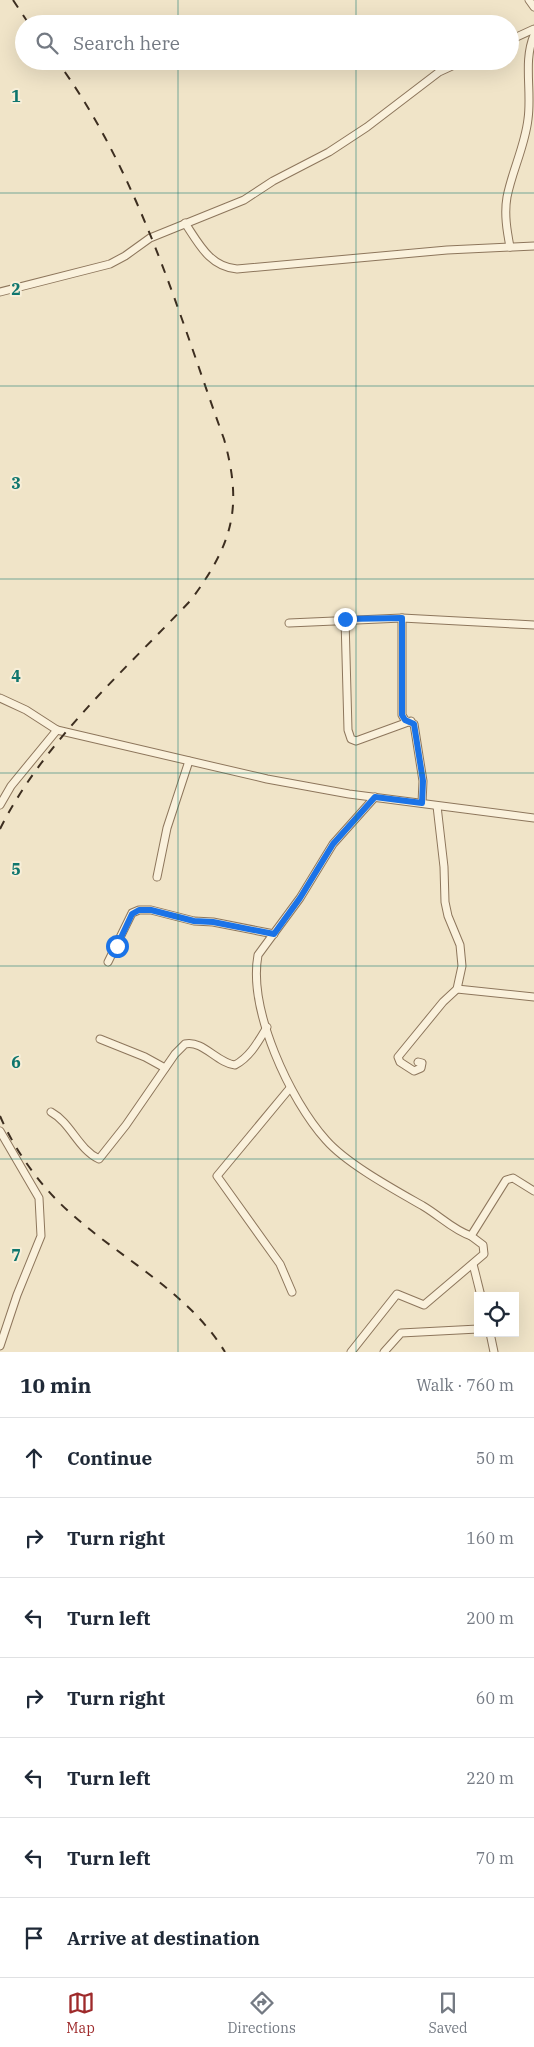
<!DOCTYPE html>
<meta charset="utf-8">
<style>
body{margin:0;font-family:"IBM Plex Serif",serif;background:#f2f2f3;color:#1f2937}
.controls{position:absolute;right:15px;bottom:15px;display:grid;overflow:hidden;border-radius:0px;box-shadow:0 5px 20px #0002}
.controls button{width:45px;height:45px;display:grid;place-items:center;padding:0;border:0;border-bottom:1px solid #e0e1e3;background:#fff;color:#1f2937;font:25px sans-serif}
.stop{position:absolute;width:15px;height:15px;margin:-11px;border:4px solid #1a73e8;border-radius:50%;background:#fff}
.stop.end{background:#1a73e8;border-color:#fff;box-shadow:0 1px 5px #0008}
.list{margin:0;padding:0;list-style:none}
h2{display:flex;justify-content:space-between;align-items:center;height:65px;margin:0;padding:0 20px;font-size:21px}
h2 small{font-size:16px;font-weight:400;color:#747a83}
.list li{display:grid;grid-template-columns:32px 1fr auto;gap:15px;align-items:center;box-sizing:border-box;height:80px;padding:0 20px;border-top:1px solid #e0e1e3}
.list b{display:block;font-size:19px;white-space:nowrap}
.list em{font-size:16px;font-style:normal;color:#747a83}
.icon{flex:none;width:28px;height:28px;fill:none;stroke:currentColor;stroke-width:2;stroke-linecap:round;stroke-linejoin:round}
.map{position:relative;flex:none;width:534px;height:1352px;overflow:hidden}
.search{position:absolute;background:#fff;box-shadow:0 5px 20px #0002;left:15px;right:15px;top:15px;height:55px;display:flex;align-items:center;gap:12px;box-sizing:border-box;padding:0 18px;border-radius:28px;color:#747a83;font-size:19px}
.sheet{height:625px;background:#fff}
nav{display:flex;justify-content:space-around;align-items:center;box-sizing:border-box;height:70px;border-top:1px solid #e0e1e3;background:#fff;font-size:14px;color:#747a83}
nav a{display:grid;justify-items:center;gap:2px}
nav .on{color:#9e2a2b}
.map>svg:first-child{display:block}
.lines{fill:none;stroke-linecap:round;stroke-linejoin:round}
.minor-casing{stroke:#8d765c;stroke-width:9}
.minor{stroke:#faf1dc;stroke-width:7}
.rail{stroke:#3d2e20;stroke-width:2;stroke-dasharray:9 9;stroke-linecap:butt}
.route{stroke:#1a73e8;stroke-width:6}
.grid{fill:none;stroke:#0f766e;stroke-width:1;stroke-opacity:0.55}
.grid-label{font-size:16px;text-anchor:middle;font-weight:bold;fill:#0f766e;stroke:#f7eed8;stroke-width:4;stroke-linejoin:round;paint-order:stroke}
</style>
<div class="map">
<svg width="534" height="1352" viewBox="0 0 534 1352">
<rect width="100%" height="100%" fill="#f0e4c8"/>
<g class="lines">
<defs>
<g id="minor">
<path d="M529,0L534,7"/>
<path d="M510,40L534,29"/>
<path d="M185,223C199,244 210,267 237,269L447,250L534,246"/>
<path d="M510,247C507,231 504,214 507,197C512,171 525,146 528,119C532,91 523,61 534,35"/>
<path d="M0,292L110,264L125,256L150,238L244,200L273,181L329,152L367,127L439,72L463,61"/>
<path d="M402,618V715L405,720L414,724L423,781L422,803"/>
<path d="M345,619L348,730L351,739L356,741L411,721"/>
<path d="M289,623L402,618L534,625"/>
<path d="M0,698L26,710L57,730"/>
<path d="M375,797L333,844L300,898L258,955C248,1010 290,1100 326,1140C347,1164 395,1190 423,1206C440,1216 453,1230 471,1236"/>
<path d="M0,805L11,786L57,730L267,779L349,794L534,818"/>
<path d="M157,877L167,828L189,761"/>
<path d="M108,962L132,913L139,910H151L194,921L213,922L274,934"/>
<path d="M457,989L534,997"/>
<path d="M100,1039L145,1057L165,1068"/>
<path d="M418,1062L422,1063L421,1068L414,1071L400,1062L398,1057L443,1002L457,989L462,966L460,945L448,916L445,902L444,867L437,806"/>
<path d="M290,1088L217,1176L280,1264L292,1292"/>
<path d="M51,1112C71,1123 78,1149 99,1159L126,1125L175,1054L185,1044C203,1040 217,1063 235,1065C250,1057 258,1042 267,1027"/>
<path d="M0,1131L39,1198L41,1236L17,1295L0,1346"/>
<path d="M473,1264L481,1296"/>
<path d="M490,1333L494,1352"/>
<path d="M351,1352L397,1294L424,1305L484,1254L483,1245L471,1236L506,1180L513,1178L534,1191"/>
<path d="M384,1352L401,1333L478,1329"/>
</g>
</defs>
<use href="#minor" class="minor-casing"/>
<use href="#minor" class="minor"/>
<g class="rail">
<path d="M13,0L29,24"/>
<path d="M0,829C44,741 125,670 191,600C233,543 243,507 224,439C177,309 139,173 57,61"/>
<path d="M0,1116C16,1153 44,1191 75,1217C125,1261 189,1293 225,1352"/>
</g>
</g>
<g class="lines">
<path class="route" d="M117,946L132,914L139,910H151L194,921L213,922L274,934L300,898L333,844L375,797L422,803L423,781L414,724L405,720L402,715V618L345,619"/>
</g>
<path class="grid" d="M178,0V24M356,0V24M178,61V1352M356,61V1352M0,193H534M0,386H534M0,579H534M0,773H534M0,966H534M0,1159H534"/>
<g class="grid-label">
<text x="16" y="102">1</text>
<text x="16" y="295">2</text>
<text x="16" y="489">3</text>
<text x="16" y="682">4</text>
<text x="16" y="875">5</text>
<text x="16" y="1068">6</text>
<text x="16" y="1261">7</text>
</g>
</svg>
<div class="controls">
<button><svg class="icon" aria-label="locate" viewBox="0 0 24 24"><circle cx="12" cy="12" r="6"/><path d="M12 2v4M12 18v4M2 12h4M18 12h4"/></svg></button>
</div>
<div class="stop" style="left:117px;top:946px"></div>
<div class="stop end" style="left:345px;top:619px"></div>
<div class="search"><svg class="icon" aria-label="search" viewBox="0 0 24 24"><circle cx="10" cy="10" r="6"/><path d="M15 15l6 6"/></svg>Search here</div>
</div>
<section class="sheet">
<h2>10 min<small>Walk · 760 m</small></h2>
<ul class="list">
<li><svg class="icon" aria-label="ahead" viewBox="0 0 24 24"><path d="M12 20V5M6 11l6-6 6 6"/></svg><div><b>Continue</b></div><em>50 m</em></li>
<li><svg class="icon" aria-label="right" viewBox="0 0 24 24"><path d="M7 20v-9h11M14 6l5 5-5 5"/></svg><div><b>Turn right</b></div><em>160 m</em></li>
<li><svg class="icon" aria-label="left" viewBox="0 0 24 24"><path d="M17 20v-9H6M10 6l-5 5 5 5"/></svg><div><b>Turn left</b></div><em>200 m</em></li>
<li><svg class="icon" aria-label="right" viewBox="0 0 24 24"><path d="M7 20v-9h11M14 6l5 5-5 5"/></svg><div><b>Turn right</b></div><em>60 m</em></li>
<li><svg class="icon" aria-label="left" viewBox="0 0 24 24"><path d="M17 20v-9H6M10 6l-5 5 5 5"/></svg><div><b>Turn left</b></div><em>220 m</em></li>
<li><svg class="icon" aria-label="left" viewBox="0 0 24 24"><path d="M17 20v-9H6M10 6l-5 5 5 5"/></svg><div><b>Turn left</b></div><em>70 m</em></li>
<li><svg class="icon" aria-label="arrive" viewBox="0 0 24 24"><path d="M6 21V4h12l-3 4 3 4H6"/></svg><div><b>Arrive at destination</b></div></li>
</ul>
</section>
<nav>
<a class="on"><svg class="icon" aria-label="map" viewBox="0 0 24 24"><path d="M3 6l6-2 6 2 6-2v14l-6 2-6-2-6 2zM9 4v14M15 6v14"/></svg>Map</a>
<a><svg class="icon" aria-label="directions" viewBox="0 0 24 24"><path d="M12 3l9 9-9 9-9-9zM9 14v-3h6M13 9l2 2-2 2"/></svg>Directions</a>
<a><svg class="icon" aria-label="saved" viewBox="0 0 24 24"><path d="M7 4h10v16l-5-4-5 4z"/></svg>Saved</a>
</nav>
